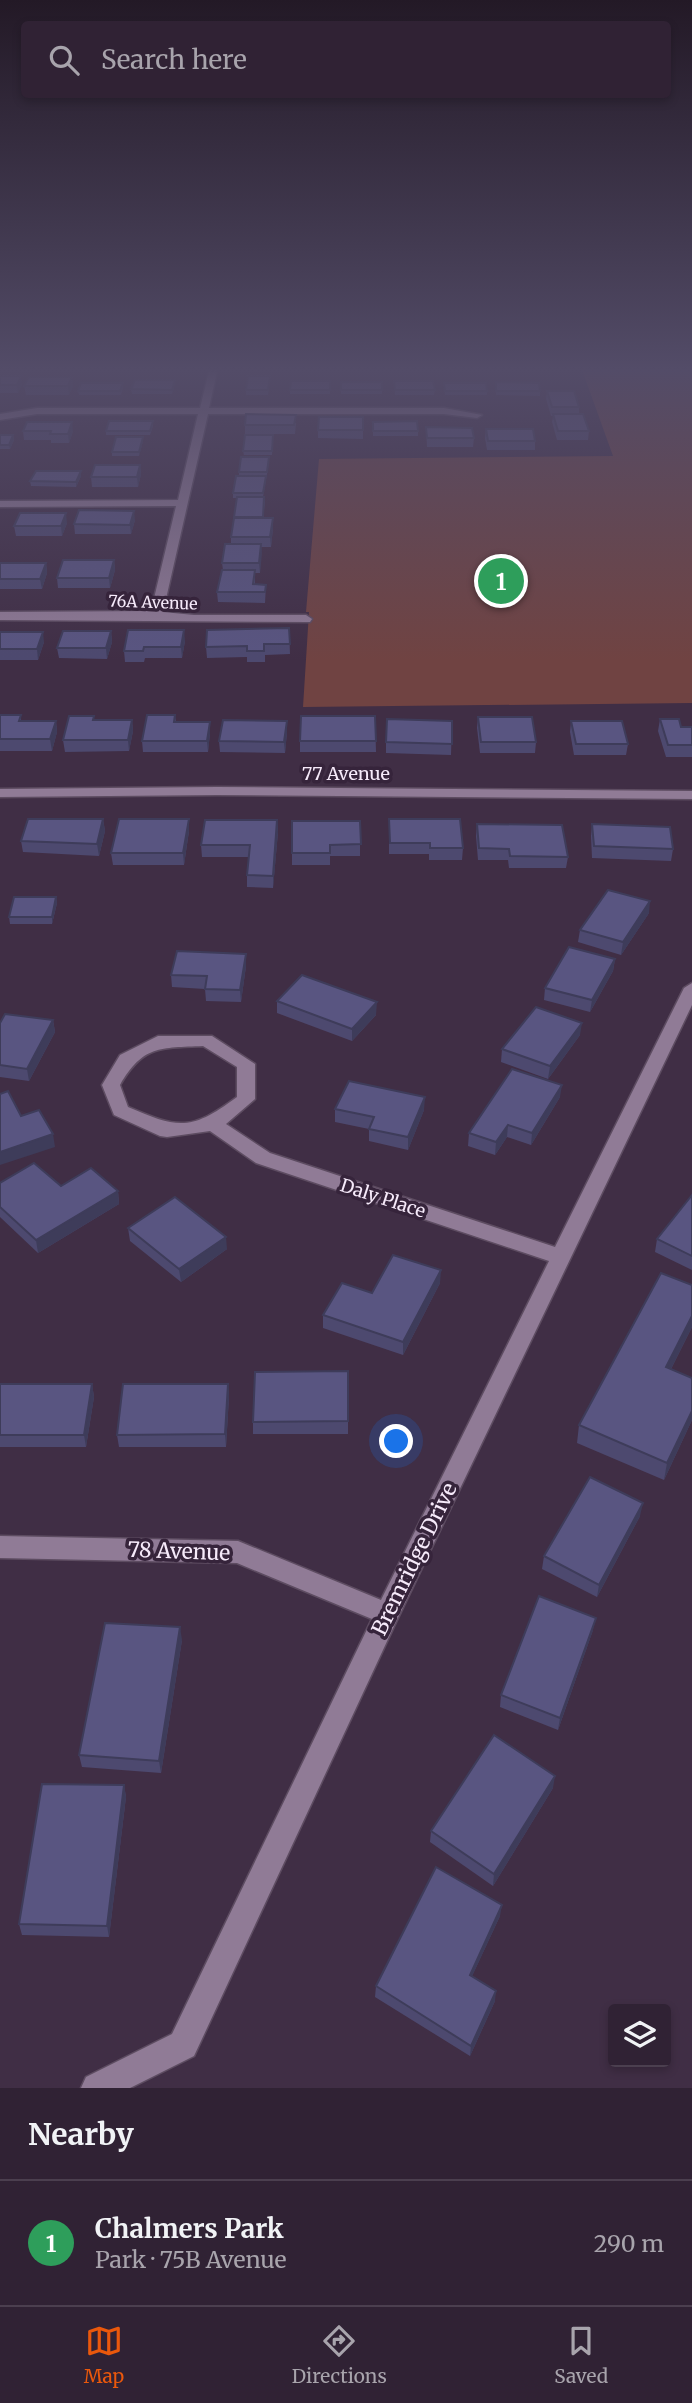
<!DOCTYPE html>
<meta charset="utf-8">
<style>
body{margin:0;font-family:Merriweather,serif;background:#382a3c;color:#f1f3f6}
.controls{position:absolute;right:21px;bottom:21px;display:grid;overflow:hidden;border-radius:7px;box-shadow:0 4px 10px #0003}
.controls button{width:63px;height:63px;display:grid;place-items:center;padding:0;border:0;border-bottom:2px solid #4b3f4f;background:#302234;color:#f1f3f6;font:35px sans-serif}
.you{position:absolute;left:397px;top:1442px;width:24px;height:24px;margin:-18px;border:5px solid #fff;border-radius:50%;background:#1a73e8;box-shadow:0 0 0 10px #1a73e833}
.badge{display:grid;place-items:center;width:46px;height:46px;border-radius:50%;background:#ea580c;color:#fff;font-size:23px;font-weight:700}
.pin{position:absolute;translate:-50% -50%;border:4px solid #fff;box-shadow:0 2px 7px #0006}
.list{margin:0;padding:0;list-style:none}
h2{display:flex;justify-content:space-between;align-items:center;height:91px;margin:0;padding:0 28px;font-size:30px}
h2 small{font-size:23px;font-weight:400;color:#a8a4ac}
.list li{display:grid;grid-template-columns:46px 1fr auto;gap:21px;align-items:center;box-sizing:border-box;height:126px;padding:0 28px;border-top:2px solid #4b3f4f}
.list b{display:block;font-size:26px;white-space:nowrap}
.list p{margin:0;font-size:23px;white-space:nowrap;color:#a8a4ac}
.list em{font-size:23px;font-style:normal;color:#a8a4ac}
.icon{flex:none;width:38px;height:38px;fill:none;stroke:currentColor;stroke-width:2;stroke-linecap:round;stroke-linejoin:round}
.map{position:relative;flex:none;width:692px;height:2088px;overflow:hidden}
.search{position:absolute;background:#302234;box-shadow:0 4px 10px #0003;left:21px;right:21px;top:21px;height:77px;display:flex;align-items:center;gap:18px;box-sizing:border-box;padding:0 24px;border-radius:7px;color:#a8a4ac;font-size:26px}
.sheet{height:217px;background:#302234}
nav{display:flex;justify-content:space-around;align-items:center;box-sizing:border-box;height:98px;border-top:2px solid #4b3f4f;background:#302234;font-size:19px;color:#a8a4ac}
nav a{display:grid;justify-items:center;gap:4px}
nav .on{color:#ea580c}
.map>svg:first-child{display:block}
.green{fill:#704342}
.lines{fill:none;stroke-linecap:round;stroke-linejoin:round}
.minor-casing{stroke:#5d4c61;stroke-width:3}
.minor{fill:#907b96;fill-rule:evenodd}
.wall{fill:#4d496f}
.shaded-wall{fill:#3e3c5a}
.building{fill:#595581;stroke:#3e3c5a;stroke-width:2}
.labels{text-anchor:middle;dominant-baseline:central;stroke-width:7;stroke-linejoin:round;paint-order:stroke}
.far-street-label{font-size:16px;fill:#f6eafa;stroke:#36243b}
.street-label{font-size:18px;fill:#f6eafa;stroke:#36243b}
.near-street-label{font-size:21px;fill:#f6eafa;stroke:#36243b}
</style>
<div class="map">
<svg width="692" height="2088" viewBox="0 0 692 2088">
<rect width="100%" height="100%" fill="#402e45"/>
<path class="green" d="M581,367H692V703L303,707L309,612H306L319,459L613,456Z"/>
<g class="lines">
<defs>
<g id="minor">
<path d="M210,367H218L209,408H444L482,415L477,418L444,414H208L163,612L194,615H306L312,619L310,622L0,620V612L151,611L176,506L0,507V501L178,500L198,414H37L0,420V414L37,408H200Z"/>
<path d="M217,787L692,791V799L217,795L0,797V789Z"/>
<path d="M692,983V1005L396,1622L194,2056L130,2088H81L86,2077L172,2034L372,1619L237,1563L0,1558V1536L238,1541L381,1600L549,1261L256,1163L210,1131L167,1137L160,1136L114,1115L102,1085L120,1055L158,1036H212L255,1064V1099L226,1124L270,1153L555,1247L684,988ZM203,1046L237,1067V1097C191,1131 179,1129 128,1107L120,1085C143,1045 160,1048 203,1046Z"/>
</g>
</defs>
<use href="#minor" class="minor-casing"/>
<use href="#minor" class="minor"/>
</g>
<g class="wall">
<path d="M0,376L22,384L18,393H0Z"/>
<path d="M270,376L268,395H246V390Z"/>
<path d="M72,377L73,386L69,395H26L24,386Z"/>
<path d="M175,380V384L172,394H132L131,389Z"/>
<path d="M330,381V394H290V390Z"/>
<path d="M394,381L435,390L434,395H395Z"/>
<rect x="341" y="382" width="41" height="12"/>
<path d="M496,382L540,391V396L496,395Z"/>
<path d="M123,383V387L121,395H79L78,391Z"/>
<path d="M444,383L487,391V395H445Z"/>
<path d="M547,391L579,407V414L589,431L588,440H557L552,422L553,416H551L546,399Z"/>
<path d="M363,417V439L318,438V430Z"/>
<path d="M153,421V426L150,435H106V431Z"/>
<path d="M373,422L418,431V436H373Z"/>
<path d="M296,423L295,434H245V425Z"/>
<path d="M426,427L474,438L473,447H427Z"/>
<path d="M486,429L535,441V450H487L485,438Z"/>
<path d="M23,431H73L69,443H51V440H24Z"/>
<path d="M0,435H13L14,440L10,449H0Z"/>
<path d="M273,435L272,455H244L243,451Z"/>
<path d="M143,437V441L139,456H112V452Z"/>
<path d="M269,462L263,497H264L265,502L263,518L273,528L271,547H261L260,573H255V584L266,585L265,603L218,602L217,592L223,570L222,563L231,544V537L237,498H233V493L239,476V472Z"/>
<path d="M140,465L141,474L138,487H92L91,477Z"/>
<path d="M81,476L76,487L31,486L30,481Z"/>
<path d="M135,520L131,534H75L74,524Z"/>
<path d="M67,523L62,536H16L14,526Z"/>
<path d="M114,560L115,570L110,588H58L57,578Z"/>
<path d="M0,563H46L47,573L42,589H0Z"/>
<path d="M289,628L290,654L265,655V662H247V657L207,658L206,647Z"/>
<path d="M128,630L185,641L182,658H145L144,662H125L124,651Z"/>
<path d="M111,631L112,642L107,659L59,658L57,648Z"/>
<path d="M0,632L44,642L38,660H0Z"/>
<path d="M0,715H21V721H56L57,732L52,751H0Z"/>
<path d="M175,715L176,722L210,733L208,752H143L142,741Z"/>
<path d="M94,716V720H132L133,731L129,751L65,752L63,740Z"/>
<path d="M375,716L376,752H300V741Z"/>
<path d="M478,717L536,742L535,753H480L477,728Z"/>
<path d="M660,719L681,727H692V757H666L658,731Z"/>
<path d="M287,721V732L285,753L220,752L219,741Z"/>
<path d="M452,721L451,755L386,753V742Z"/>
<path d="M571,721L628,744L626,755H574L570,732Z"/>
<path d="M103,819L105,831L99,856L23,852L21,841Z"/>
<path d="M389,819L463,848L462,860H429V854H389Z"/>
<path d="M277,820L278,832L273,888L247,887V875L249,857H202L201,845Z"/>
<path d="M360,821V856H330V865H292V853Z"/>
<path d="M477,824L568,857L566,868H509L508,860H478L476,836Z"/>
<path d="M592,824L673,849L671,861L592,858L591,836Z"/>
<path d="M189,831L184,865H113L111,853Z"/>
<path d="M56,897L57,903L52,924H10L9,917Z"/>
<path d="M649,913L621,955L578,942L580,930Z"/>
<path d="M246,954V966L241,1002L206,1001L205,989L172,987L171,975Z"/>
<path d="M615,959L613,971L590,1012L544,1000L545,988Z"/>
<path d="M277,1001L376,1015L352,1041L277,1013Z"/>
<path d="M53,1020L55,1032L29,1081L0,1077V1023Z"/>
<path d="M580,1035L548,1079L501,1062L502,1049Z"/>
<path d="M560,1097L531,1145L507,1137L495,1155L468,1146L469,1133Z"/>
<path d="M335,1109L424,1110L408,1150L369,1141V1129L335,1122Z"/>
<path d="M0,1183L118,1191L119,1204L38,1253L0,1217Z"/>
<path d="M692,1195V1270L655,1252L657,1239Z"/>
<path d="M128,1228L227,1249L181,1282L130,1241Z"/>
<path d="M440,1283L403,1355L323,1328V1315L372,1293Z"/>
<path d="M692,1285V1327L671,1369L692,1378V1420L664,1480L577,1443L579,1425Z"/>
<path d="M348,1371V1434H253V1422Z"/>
<path d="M0,1384H92L94,1397L86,1447H0Z"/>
<path d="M228,1384L229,1396L226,1447H119L117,1435Z"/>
<path d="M640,1516L597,1597L542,1569L544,1556Z"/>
<path d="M593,1630L558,1730L500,1707L501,1695Z"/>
<path d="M182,1640L161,1773L82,1767L79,1755Z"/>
<path d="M124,1785L126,1797L109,1937L22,1935L19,1924Z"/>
<path d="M553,1788L493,1886L430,1842L431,1831Z"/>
<path d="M500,1916L472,1976L495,2001L470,2056L375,1997L376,1986Z"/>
</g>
<g class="shaded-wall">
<path d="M21,376L22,384L18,393L17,385Z"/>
<path d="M72,377L73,386L69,395L68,386Z"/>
<path d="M72,422L73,431L69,443L68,434Z"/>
<path d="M13,435L14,440L10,449L9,445Z"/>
<path d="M143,437V441L139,456V452Z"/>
<path d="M140,465L141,474L138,487L137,477Z"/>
<path d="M81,471V476L76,487V482Z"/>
<path d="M134,511L135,520L131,534L130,525Z"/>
<path d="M66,513L67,523L62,536L61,526Z"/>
<path d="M273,518V528L271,547L270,537Z"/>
<path d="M261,544L262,553L260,573L259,563Z"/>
<path d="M114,560L115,570L110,588L109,578Z"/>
<path d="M46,563L47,573L42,589L40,579Z"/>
<path d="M184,630L185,641L182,658L181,647Z"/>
<path d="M111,631L112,642L107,659L106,648Z"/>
<path d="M43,632L44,642L38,660L37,649Z"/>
<path d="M132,720L133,731L129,751L128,740Z"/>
<path d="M56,721L57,732L52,751L50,739Z"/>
<path d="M287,721V732L285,753L284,742Z"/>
<path d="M210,722V733L208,752L207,741Z"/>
<path d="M103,819L105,831L99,856L97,844Z"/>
<path d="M189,819V831L184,865L183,853Z"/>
<path d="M277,820L278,832L273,888V876Z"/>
<path d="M56,897L57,903L52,924V917Z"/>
<path d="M650,901L649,913L621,955L623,942Z"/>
<path d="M246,954V966L241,1002L240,990Z"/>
<path d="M615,959L613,971L590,1012L592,1000Z"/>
<path d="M377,1002L376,1015L352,1041V1029Z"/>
<path d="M53,1020L55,1032L29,1081L27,1069Z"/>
<path d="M582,1023L580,1035L548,1079L550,1066Z"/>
<path d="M562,1085L560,1097L531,1145L532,1133Z"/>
<path d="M425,1097L424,1110L408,1150V1137Z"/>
<path d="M508,1125L507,1137L495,1155L496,1142Z"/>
<path d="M53,1134L55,1147L0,1165V1152Z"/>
<path d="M118,1191L119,1204L38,1253L36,1240Z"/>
<path d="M226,1237L227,1249L181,1282L179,1269Z"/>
<path d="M441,1270L440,1283L403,1355V1342Z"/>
<path d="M692,1316V1327L663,1385L666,1367Z"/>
<path d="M92,1384L94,1397L86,1447L84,1435Z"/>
<path d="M228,1384L229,1396L226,1447L225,1434Z"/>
<path d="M692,1411V1420L664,1480L667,1463Z"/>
<path d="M643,1503L640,1516L597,1597L599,1585Z"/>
<path d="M596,1618L593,1630L558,1730L560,1718Z"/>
<path d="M180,1627L182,1640L161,1773L159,1761Z"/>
<path d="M555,1776L553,1788L493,1886L494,1874Z"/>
<path d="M124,1785L126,1797L109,1937L107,1926Z"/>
<path d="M502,1905L500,1916L468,1985L470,1975Z"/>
<path d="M496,1991L495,2001L470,2056L471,2046Z"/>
</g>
<g class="building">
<path d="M0,376H21L17,385H0Z"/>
<path d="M248,376H270L268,390H246Z"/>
<path d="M29,377H72L68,386H24Z"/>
<path d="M135,380H175L172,390L131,389Z"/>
<path d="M291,381H330V390H290Z"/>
<path d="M394,381H433L435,390H395Z"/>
<rect x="341" y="382" width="41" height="8"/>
<path d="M496,382L539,383L540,391H496Z"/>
<path d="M81,383H123L120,391H78Z"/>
<path d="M444,383H486L487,391H445Z"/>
<path d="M547,391H574L579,407H552Z"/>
<path d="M246,414L296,415L294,425H245Z"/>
<path d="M553,414H583L589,431H558Z"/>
<path d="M319,417H363V430H318Z"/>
<path d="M109,421H153L150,431H106Z"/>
<path d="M417,421L418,431H373V422Z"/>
<path d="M27,422H72L68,434H50L51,431H23Z"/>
<path d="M426,427L472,428L474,438H427Z"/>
<path d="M486,429H533L535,441H488Z"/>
<path d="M0,435H13L9,445H0Z"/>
<path d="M245,435H273L272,451H243Z"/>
<path d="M116,437H143L139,452H112Z"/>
<path d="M241,457H269L267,472H239Z"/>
<path d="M95,465H140L137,477H91Z"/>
<path d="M36,471H81L76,482L30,481Z"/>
<path d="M236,476H266L263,493H233Z"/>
<path d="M237,497H264L263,517H234Z"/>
<path d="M79,510L134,511L130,525L74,524Z"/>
<path d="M20,513H66L61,526H14Z"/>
<path d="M234,518H273L270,537H231Z"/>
<path d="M225,544H261L259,563H222Z"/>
<path d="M63,560H114L109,578H57Z"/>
<path d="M0,563H46L40,579H0Z"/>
<path d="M222,570H255L253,584L266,585L265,592H217Z"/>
<path d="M289,628L290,644H264V651H247V646L206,647L207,630Z"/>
<path d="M128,630H184L181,647H144L143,651H124Z"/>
<path d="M63,631H111L106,648H57Z"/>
<path d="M0,632H43L37,649H0Z"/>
<path d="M0,715H21L19,721H56L50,739H0Z"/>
<path d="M147,715H175L174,722H210L207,741H142Z"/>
<path d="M69,716H94L93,720H132L128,740H63Z"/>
<path d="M301,716H375L376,741H300Z"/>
<path d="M478,717H532L536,742H481Z"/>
<path d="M387,719L452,721V744L386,742Z"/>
<path d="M660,719H679L681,727H692V745H668Z"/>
<path d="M223,720L287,721L284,742L219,741Z"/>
<path d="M571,721H622L628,744H576Z"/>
<path d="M28,819H103L97,844L21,841Z"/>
<path d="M119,819H189L183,853H111Z"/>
<path d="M389,819H460L463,848H430V843H390Z"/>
<path d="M205,820H277L273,876L247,875L250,845H201Z"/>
<path d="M292,821H360L361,844L330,845V853H292Z"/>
<path d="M477,824L562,825L568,857L510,856L509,849L479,848Z"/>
<path d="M592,824L670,827L673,849L594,846Z"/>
<path d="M608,890L650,901L623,942L580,930Z"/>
<path d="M14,897H56L52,917H9Z"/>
<path d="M569,947L615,959L592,1000L545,988Z"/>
<path d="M177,951L246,954L240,990L205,989L207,976L171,975Z"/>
<path d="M302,975L377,1002L352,1029L277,1001Z"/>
<path d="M536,1007L582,1023L550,1066L502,1049Z"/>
<path d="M5,1014L53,1020L27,1069L0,1065V1023Z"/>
<path d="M512,1069L562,1085L532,1133L508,1125L496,1142L469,1133Z"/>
<path d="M349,1081L425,1097L408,1137L369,1129L374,1117L335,1109Z"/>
<path d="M8,1091L21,1116L39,1110L53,1134L0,1152V1094Z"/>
<path d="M34,1163L61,1186L91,1168L118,1191L36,1240L0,1207V1183Z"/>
<path d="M692,1195V1256L657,1239Z"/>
<path d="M175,1197L226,1237L179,1269L128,1228Z"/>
<path d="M393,1255L441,1270L403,1342L323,1315L342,1283L372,1293Z"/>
<path d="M661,1273L692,1285V1316L666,1367L692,1378V1411L667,1463L579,1425Z"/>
<path d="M348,1371V1421L253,1422L255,1372Z"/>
<path d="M0,1384H92L84,1435H0Z"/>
<path d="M123,1384H228L225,1434L117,1435Z"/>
<path d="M590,1477L643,1503L599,1585L544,1556Z"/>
<path d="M539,1596L596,1618L560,1718L501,1695Z"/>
<path d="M105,1623L180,1627L159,1761L79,1755Z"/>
<path d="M494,1735L555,1776L494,1874L431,1831Z"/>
<path d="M42,1784L124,1785L107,1926L19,1924Z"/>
<path d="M436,1867L502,1905L470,1975L496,1991L471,2046L376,1986Z"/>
</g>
<linearGradient id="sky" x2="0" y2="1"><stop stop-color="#231926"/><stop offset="0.56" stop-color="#534c68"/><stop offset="1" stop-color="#534c68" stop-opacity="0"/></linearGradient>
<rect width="692" height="660" fill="url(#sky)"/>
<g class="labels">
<g class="far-street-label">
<text transform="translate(153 602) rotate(2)">76A Avenue</text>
</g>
<g class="street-label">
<text x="346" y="773">77 Avenue</text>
<text transform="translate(383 1198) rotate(18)">Daly Place</text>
</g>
<g class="near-street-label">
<text transform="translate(179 1551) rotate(2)">78 Avenue</text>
<text transform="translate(414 1559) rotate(-64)">Bremridge Drive</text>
</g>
</g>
</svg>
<div class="controls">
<button><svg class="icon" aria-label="layers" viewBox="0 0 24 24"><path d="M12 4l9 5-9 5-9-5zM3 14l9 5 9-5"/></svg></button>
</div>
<div class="you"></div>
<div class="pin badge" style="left:501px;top:581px;background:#2e9e5b">1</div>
<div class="search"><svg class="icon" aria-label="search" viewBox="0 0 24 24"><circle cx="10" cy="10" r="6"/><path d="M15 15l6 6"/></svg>Search here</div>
</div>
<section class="sheet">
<h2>Nearby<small></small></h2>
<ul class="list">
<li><span class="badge" style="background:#2e9e5b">1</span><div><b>Chalmers Park</b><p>Park · 75B Avenue</p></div><em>290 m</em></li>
</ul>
</section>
<nav>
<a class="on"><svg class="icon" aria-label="map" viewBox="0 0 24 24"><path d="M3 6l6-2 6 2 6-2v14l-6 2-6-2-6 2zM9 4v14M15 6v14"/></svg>Map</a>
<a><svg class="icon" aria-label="directions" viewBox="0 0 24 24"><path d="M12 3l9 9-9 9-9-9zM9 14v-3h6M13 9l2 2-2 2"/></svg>Directions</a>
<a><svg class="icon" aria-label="saved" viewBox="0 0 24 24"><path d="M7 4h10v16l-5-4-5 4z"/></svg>Saved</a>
</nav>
